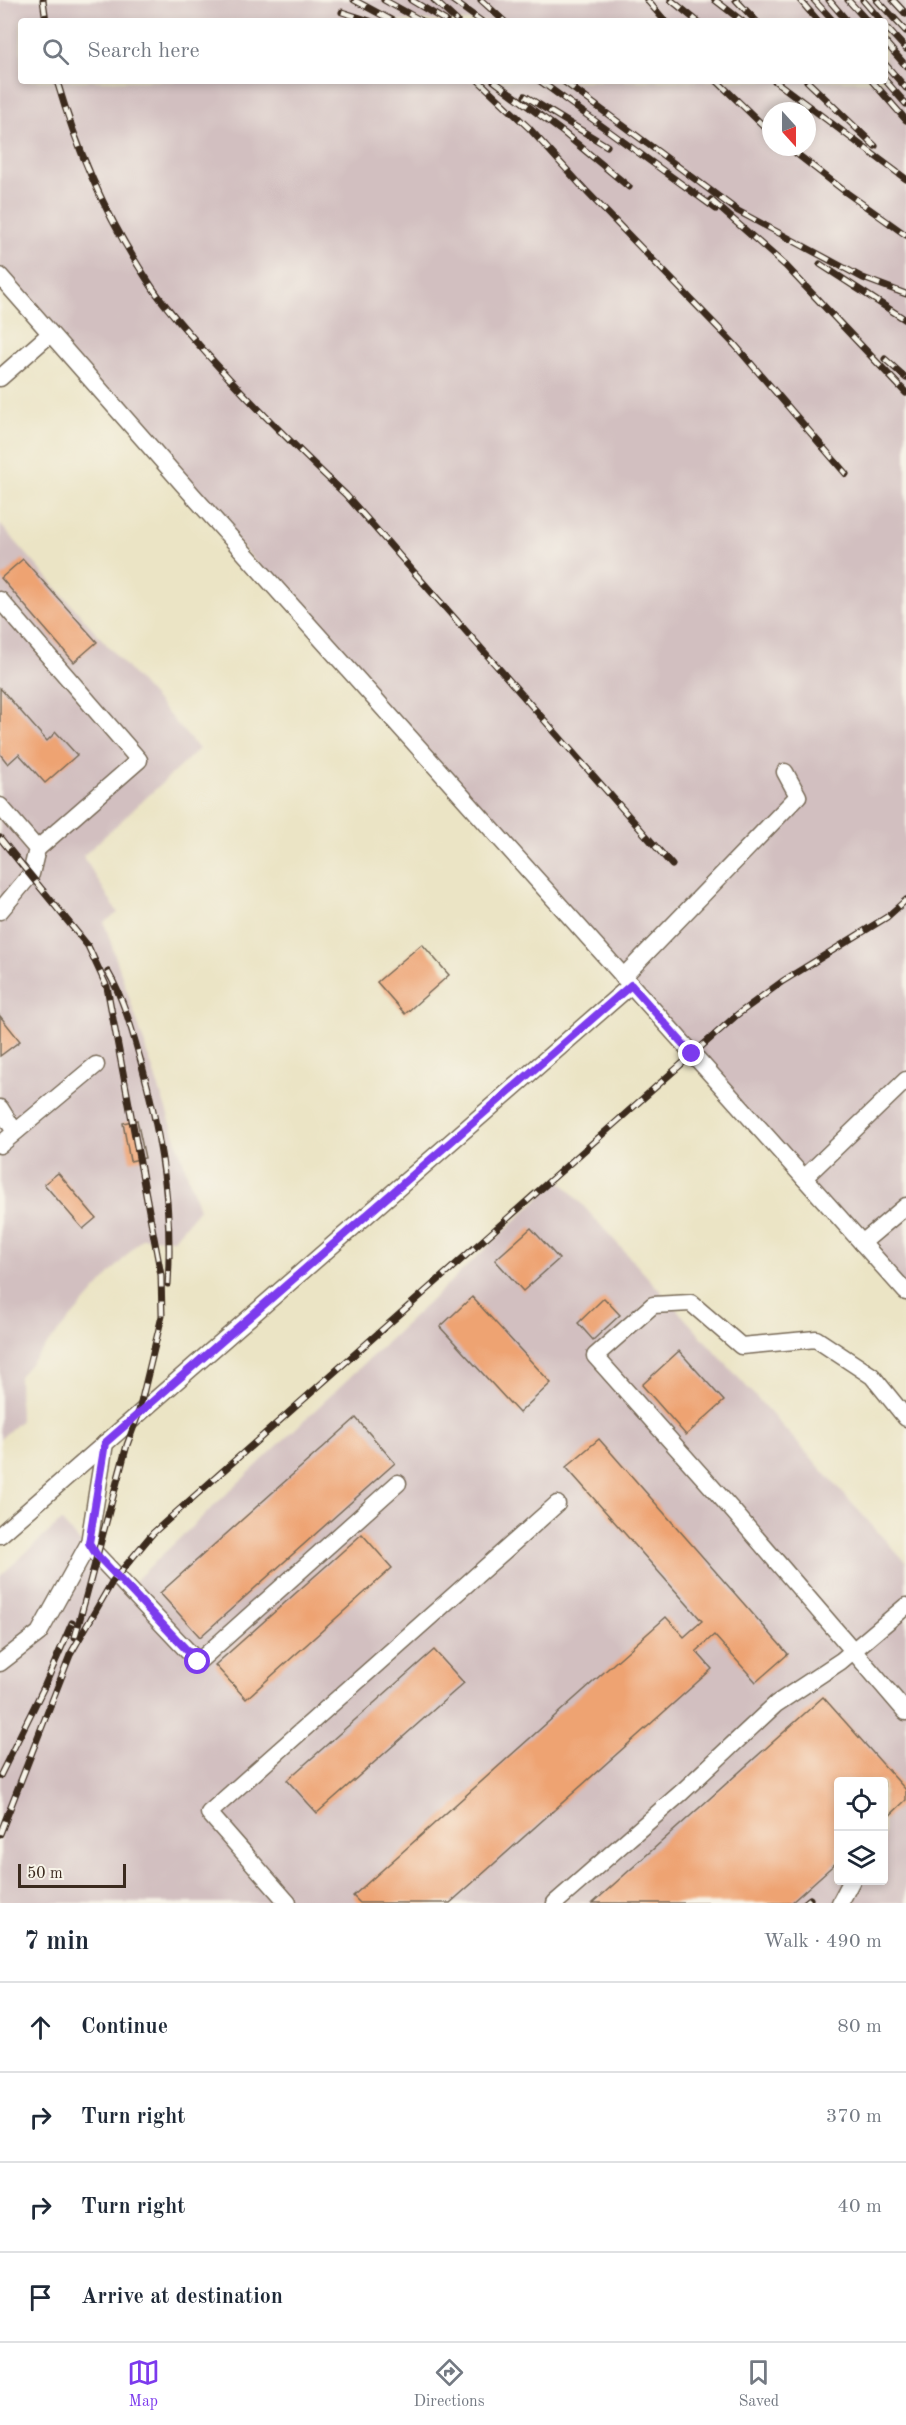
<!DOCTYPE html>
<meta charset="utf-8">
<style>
body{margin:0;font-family:"Old Standard TT",serif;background:#f6f6f7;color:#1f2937}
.controls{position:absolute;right:18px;bottom:18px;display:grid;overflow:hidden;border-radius:6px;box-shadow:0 3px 9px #0003}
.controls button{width:54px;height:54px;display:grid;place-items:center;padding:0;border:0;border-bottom:2px solid #e0e1e3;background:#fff;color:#1f2937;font:30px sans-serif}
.compass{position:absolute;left:762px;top:102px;width:54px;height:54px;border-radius:50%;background:#fff;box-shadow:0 3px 9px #0003;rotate:159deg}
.scale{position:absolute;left:18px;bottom:15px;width:108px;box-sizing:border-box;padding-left:6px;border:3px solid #3b2a1e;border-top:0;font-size:16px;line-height:21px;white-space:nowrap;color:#3b2a1e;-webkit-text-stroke:4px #f7f3e8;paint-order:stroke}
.stop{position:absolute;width:18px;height:18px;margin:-14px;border:4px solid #7c3aed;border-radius:50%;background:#fff}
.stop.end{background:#7c3aed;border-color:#fff;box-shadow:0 2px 6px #0008}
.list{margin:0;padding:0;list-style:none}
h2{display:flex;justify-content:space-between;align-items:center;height:78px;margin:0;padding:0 24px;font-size:26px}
h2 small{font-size:20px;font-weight:400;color:#747a83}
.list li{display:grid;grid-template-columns:39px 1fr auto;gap:18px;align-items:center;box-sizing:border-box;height:90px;padding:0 24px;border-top:2px solid #e0e1e3}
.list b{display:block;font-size:22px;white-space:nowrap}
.list em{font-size:20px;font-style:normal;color:#747a83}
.icon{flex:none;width:33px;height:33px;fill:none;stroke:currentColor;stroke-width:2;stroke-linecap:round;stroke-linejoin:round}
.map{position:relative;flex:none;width:906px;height:1903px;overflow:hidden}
.search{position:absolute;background:#fff;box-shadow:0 3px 9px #0003;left:18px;right:18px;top:18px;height:66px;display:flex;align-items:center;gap:15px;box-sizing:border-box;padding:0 21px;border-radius:6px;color:#747a83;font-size:22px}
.sheet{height:438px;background:#fff}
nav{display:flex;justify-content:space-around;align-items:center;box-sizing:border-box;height:84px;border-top:2px solid #e0e1e3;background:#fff;font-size:16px;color:#747a83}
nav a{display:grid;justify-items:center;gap:3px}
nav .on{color:#7c3aed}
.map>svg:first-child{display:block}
.industrial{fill:#d2bfc0;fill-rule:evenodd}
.building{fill:#eea372}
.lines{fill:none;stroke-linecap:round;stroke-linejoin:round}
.minor-casing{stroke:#796b58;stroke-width:19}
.minor{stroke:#fff;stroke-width:16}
.rail-casing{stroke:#3b2a1e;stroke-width:7}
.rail{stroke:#f7f3e8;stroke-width:4.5;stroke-dasharray:14;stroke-linecap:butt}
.route{stroke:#7c3aed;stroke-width:8}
</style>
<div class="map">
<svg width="906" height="1903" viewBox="0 0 906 1903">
<rect width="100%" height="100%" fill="#f7f3e8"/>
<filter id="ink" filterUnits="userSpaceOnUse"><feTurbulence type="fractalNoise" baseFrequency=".0167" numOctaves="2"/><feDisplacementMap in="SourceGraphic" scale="12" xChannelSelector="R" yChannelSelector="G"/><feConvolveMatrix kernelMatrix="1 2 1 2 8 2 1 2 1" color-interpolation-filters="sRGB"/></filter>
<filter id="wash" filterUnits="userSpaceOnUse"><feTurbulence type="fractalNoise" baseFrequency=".008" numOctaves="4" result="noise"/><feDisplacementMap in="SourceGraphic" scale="24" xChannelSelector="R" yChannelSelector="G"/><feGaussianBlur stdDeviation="1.35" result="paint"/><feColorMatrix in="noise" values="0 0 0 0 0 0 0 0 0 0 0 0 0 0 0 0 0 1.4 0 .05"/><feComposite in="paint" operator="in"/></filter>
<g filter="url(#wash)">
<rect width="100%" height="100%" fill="#ebe4c5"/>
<g class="industrial">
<path d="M0,0H906V1291L0,276ZM21,21H885V81H21ZM771,111H807V147H771Z"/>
<path d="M0,524L199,749L83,856L118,913L104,922L199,1209L174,1239L142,1238L19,1376L20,1421L0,1439Z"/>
<path d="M559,1179L906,1563V1903H0V1576L61,1521L124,1591ZM838,1782H884V1880H838Z"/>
</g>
<g id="blocks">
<g class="building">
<path d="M23,559L97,642L74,662L1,578Z"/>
<path d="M0,688L47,741L56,732L77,755L45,783L19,754L8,764L0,754Z"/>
<path d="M422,944L449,975L405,1014L377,982Z"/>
<path d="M0,1016L20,1041L0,1056Z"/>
<path d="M137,1120L145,1158L130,1161L123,1123Z"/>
<path d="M58,1173L96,1218L83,1229L44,1184Z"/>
<path d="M531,1228L559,1259L523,1291L495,1260Z"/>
<path d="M472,1297L551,1383L519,1413L440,1327Z"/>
<path d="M604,1298L620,1315L593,1340L578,1323Z"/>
<path d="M679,1351L724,1401L686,1435L642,1385Z"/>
<path d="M356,1418L395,1463L200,1637L160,1593Z"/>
<path d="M599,1439L788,1654L756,1682L714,1635L696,1651L712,1669L450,1903H360L353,1896L666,1617L684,1637L702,1621L566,1467Z"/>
<path d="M362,1534L392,1568L246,1699L215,1665Z"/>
<path d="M434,1650L464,1683L317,1813L287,1780Z"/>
<path d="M823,1697L906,1790V1800L884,1821V1782H838V1861L791,1903H593Z"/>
</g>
</g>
</g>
<g filter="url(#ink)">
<use href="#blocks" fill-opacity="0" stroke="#796b58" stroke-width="1.5"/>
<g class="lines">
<defs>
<g id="minor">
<path d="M0,276L196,499L906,1292"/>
<path d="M0,378L50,334"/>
<path d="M0,600L139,760L37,849"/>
<path d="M0,806L37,849L31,874L0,911"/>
<path d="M623,977L798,796L785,772"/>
<path d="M0,1108L15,1132"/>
<path d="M0,1145L96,1065"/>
<path d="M804,1178L906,1080"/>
<path d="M862,1243L906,1206"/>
<path d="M906,1418L872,1376L816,1339L741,1346L691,1303L653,1305L595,1356L734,1512L906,1712"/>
<path d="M0,1535L631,985"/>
<path d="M89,1543L96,1554L198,1662L398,1483"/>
<path d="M0,1663L39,1633L89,1543L105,1443"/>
<path d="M288,1903L209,1813L557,1504"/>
<path d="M555,1903L682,1792L776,1704L841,1661L906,1606"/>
<path d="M840,1903L852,1880"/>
</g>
</defs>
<use href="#minor" class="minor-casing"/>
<use href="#minor" class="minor"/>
<defs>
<g id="rail">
<path d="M43,0L46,21"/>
<path d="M354,0L393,21"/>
<path d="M384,0L422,21"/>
<path d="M411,0L446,21"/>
<path d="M434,0L457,21"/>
<path d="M452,0L481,21"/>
<path d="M481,0L504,21"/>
<path d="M647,0L665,21"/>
<path d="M671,0L697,21"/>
<path d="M715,0L742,21"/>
<path d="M736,0L756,21"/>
<path d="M800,0L818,21"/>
<path d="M814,0L833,21"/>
<path d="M829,0L847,21"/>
<path d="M848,0L867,21"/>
<path d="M863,0L881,21"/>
<path d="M877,0L906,31"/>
<path d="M893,0L906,14"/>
<path d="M342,12L370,21"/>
<path d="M885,26L906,49"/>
<path d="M885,42L906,66"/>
<path d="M885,64L906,88"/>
<path d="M885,80L906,104"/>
<path d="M57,81C78,153 108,221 150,284C164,306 182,325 199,345C245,398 295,446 346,495L672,865"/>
<path d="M479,81L529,128L587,192L735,345L846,474"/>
<path d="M494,81L564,133L629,187"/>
<path d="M540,81L716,209"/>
<path d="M563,81L738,211L863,278L906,294"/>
<path d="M717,81L771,133"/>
<path d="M775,81L906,179"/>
<path d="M807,81L875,146"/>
<path d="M872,81L906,120"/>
<path d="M525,96L607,146"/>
<path d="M788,147L847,193L906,235"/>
<path d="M711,200L786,266L906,393"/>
<path d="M820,264L906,320"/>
<path d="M885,359L906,378"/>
<path d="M0,838L88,946L107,987L161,1275L162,1316L138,1415L127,1445L75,1637"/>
<path d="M108,972C124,1000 132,1030 141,1062C161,1134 173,1208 168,1284"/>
<path d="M0,1776L45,1685L72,1623"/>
<path d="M0,1834L70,1655L112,1582L153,1533L738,1014L783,981L887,917L906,900"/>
<path d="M805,1903L810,1899"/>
</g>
</defs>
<use href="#rail" class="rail-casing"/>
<use href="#rail" class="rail"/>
</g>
</g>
<g class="lines" filter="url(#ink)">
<path class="route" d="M198,1662L96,1554L89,1543L105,1443L631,985L692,1054"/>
</g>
</svg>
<div class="controls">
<button><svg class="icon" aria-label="locate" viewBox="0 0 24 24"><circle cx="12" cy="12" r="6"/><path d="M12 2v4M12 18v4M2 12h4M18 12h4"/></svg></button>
<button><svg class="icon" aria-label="layers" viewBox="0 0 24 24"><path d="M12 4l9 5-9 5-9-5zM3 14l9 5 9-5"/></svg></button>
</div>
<svg class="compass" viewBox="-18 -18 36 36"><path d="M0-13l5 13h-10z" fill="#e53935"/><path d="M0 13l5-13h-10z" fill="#747a83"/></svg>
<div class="scale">50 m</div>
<div class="stop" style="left:198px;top:1662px"></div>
<div class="stop end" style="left:692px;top:1054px"></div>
<div class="search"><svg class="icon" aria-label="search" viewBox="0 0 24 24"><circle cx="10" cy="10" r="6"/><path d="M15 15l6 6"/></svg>Search here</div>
</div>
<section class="sheet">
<h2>7 min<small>Walk · 490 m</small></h2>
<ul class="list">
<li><svg class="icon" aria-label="ahead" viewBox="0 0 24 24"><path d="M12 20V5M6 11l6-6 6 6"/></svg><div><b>Continue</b></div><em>80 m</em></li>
<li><svg class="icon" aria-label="right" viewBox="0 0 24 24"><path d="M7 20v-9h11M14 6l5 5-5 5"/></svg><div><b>Turn right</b></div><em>370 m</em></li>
<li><svg class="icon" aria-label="right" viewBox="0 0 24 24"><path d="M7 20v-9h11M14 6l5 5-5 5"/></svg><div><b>Turn right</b></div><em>40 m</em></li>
<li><svg class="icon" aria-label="arrive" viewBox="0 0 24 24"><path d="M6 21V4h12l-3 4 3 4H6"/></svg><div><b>Arrive at destination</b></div></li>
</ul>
</section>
<nav>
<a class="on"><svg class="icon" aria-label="map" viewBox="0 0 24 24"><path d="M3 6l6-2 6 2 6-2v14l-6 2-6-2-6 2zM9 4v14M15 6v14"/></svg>Map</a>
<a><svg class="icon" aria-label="directions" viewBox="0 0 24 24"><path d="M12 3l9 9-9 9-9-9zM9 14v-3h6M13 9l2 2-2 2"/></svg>Directions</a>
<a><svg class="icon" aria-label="saved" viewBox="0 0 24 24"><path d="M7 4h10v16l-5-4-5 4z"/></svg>Saved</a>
</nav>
